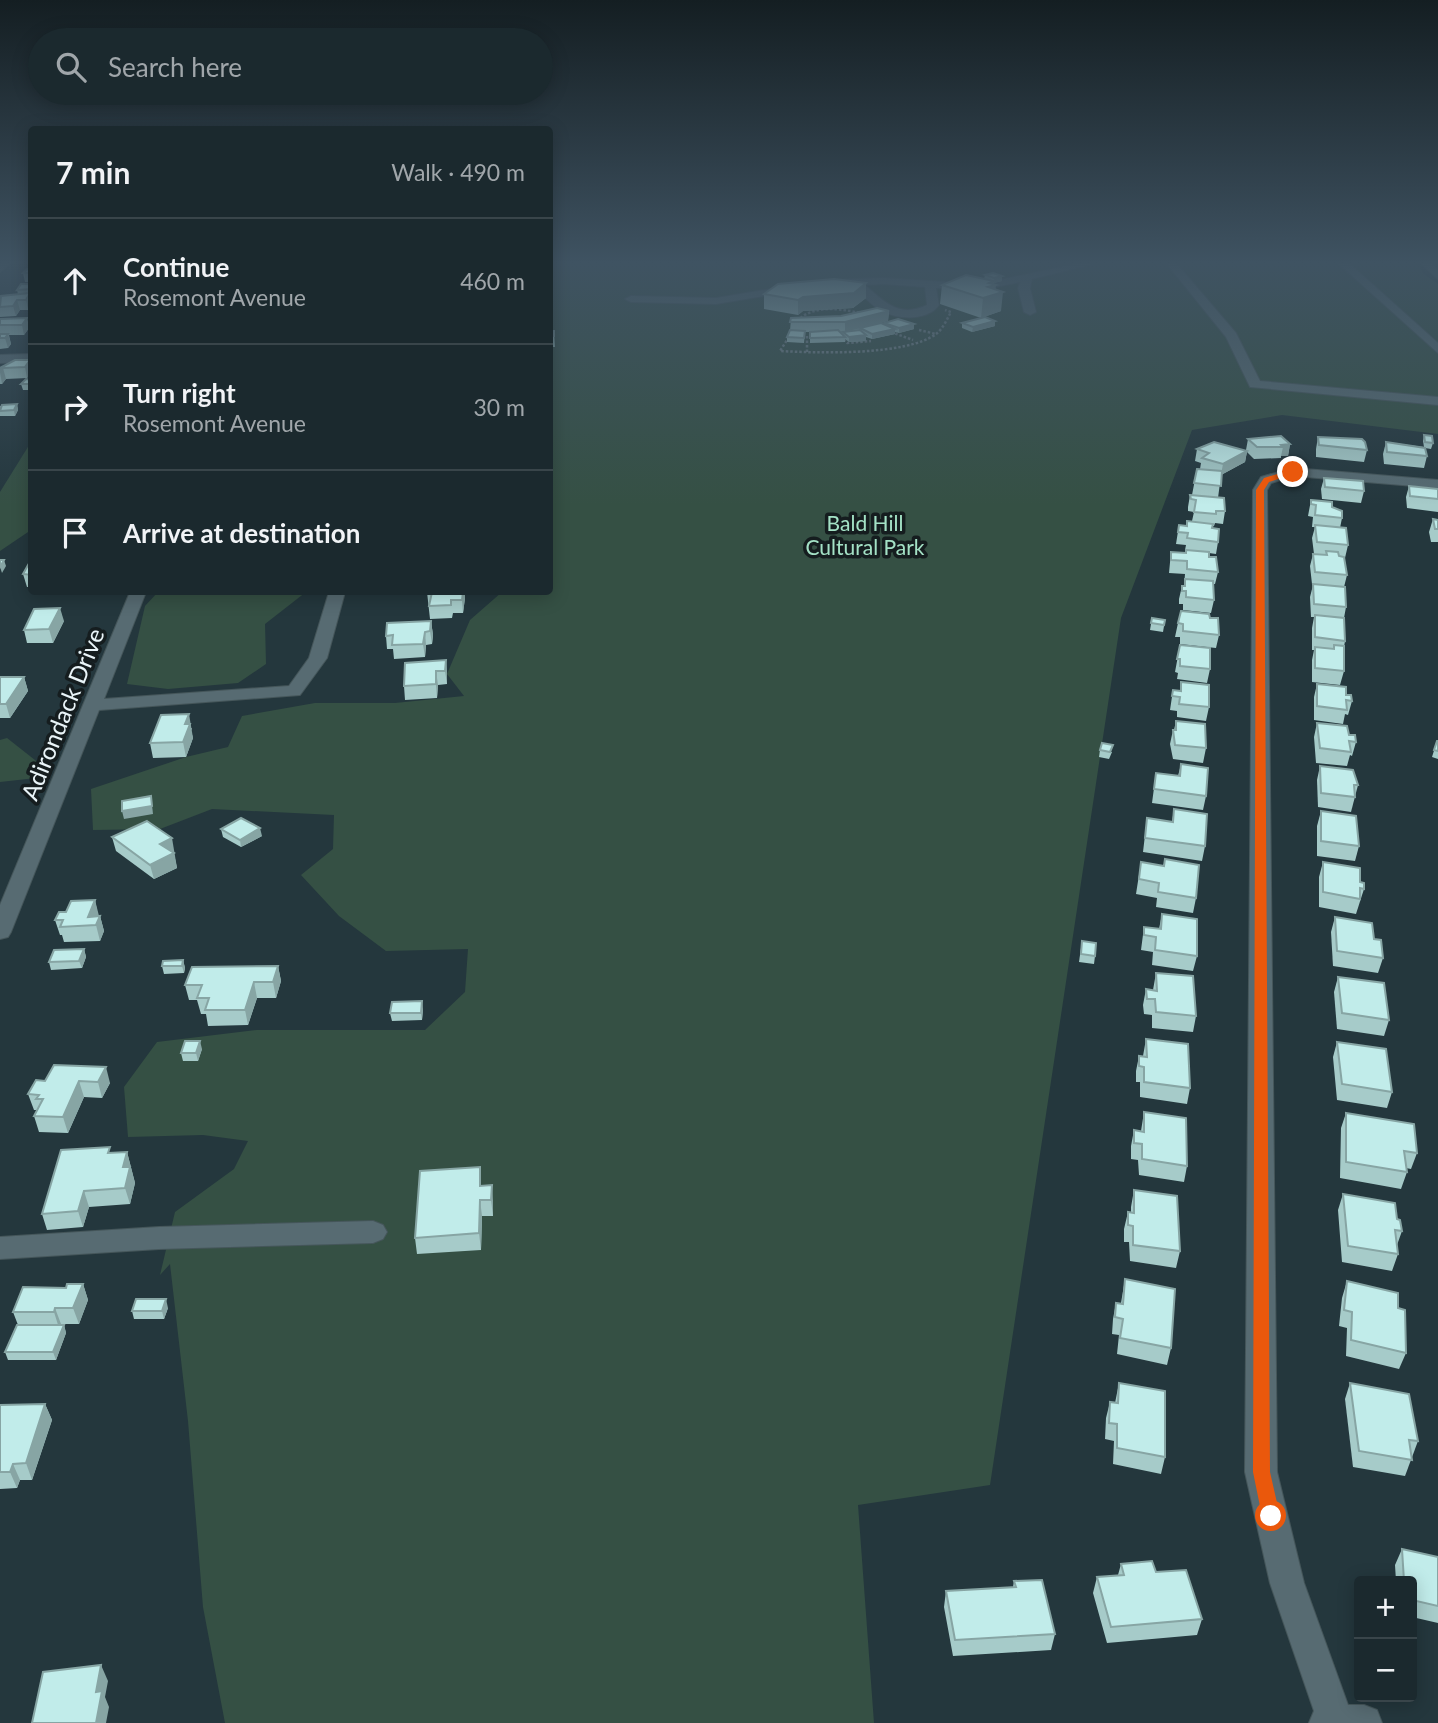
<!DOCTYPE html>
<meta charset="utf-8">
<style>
body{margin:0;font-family:Lato,sans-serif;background:#28353a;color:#f1f3f6}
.controls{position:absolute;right:21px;bottom:21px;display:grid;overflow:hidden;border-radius:7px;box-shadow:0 4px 18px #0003}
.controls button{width:63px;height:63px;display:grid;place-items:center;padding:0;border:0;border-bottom:2px solid #39454a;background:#1b292e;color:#f1f3f6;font:35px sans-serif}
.stop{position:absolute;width:21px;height:21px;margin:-16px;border:5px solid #ea580c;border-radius:50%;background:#fff}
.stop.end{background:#ea580c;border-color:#fff;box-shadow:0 2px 7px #0008}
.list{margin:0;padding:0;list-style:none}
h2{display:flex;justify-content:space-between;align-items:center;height:91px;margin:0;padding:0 28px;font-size:30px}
h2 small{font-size:23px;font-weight:400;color:#a0a6aa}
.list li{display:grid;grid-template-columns:46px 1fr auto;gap:21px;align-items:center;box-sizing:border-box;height:126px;padding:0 28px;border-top:2px solid #39454a}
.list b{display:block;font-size:26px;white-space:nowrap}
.list p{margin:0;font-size:23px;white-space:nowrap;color:#a0a6aa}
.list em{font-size:23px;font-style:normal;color:#a0a6aa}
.icon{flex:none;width:38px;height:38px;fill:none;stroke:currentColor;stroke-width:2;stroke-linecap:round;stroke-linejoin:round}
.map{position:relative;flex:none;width:1438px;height:1723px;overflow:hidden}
.search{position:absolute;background:#1b292e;box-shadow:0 4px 18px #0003;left:28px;top:28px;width:525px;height:77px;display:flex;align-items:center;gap:18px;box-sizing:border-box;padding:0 24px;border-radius:38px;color:#a0a6aa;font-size:26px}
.panel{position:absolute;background:#1b292e;box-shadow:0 4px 18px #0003;left:28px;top:126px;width:525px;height:469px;border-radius:7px}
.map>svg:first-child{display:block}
.green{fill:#355044}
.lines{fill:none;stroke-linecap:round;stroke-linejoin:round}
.minor-casing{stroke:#45565a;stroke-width:2}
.path{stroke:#78888d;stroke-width:2.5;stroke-dasharray:2.5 2;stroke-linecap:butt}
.minor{fill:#576b72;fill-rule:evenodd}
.wall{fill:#a6cbc9}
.shaded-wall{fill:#87a5a4}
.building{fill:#c1ecea;stroke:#87a5a4;stroke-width:2}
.route{fill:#ea580c}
.labels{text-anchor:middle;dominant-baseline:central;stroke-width:7;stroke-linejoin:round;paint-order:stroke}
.far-park-label{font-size:21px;fill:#a4e2c6;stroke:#151d1f}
.street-label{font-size:24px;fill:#e9f4f8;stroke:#151d1f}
</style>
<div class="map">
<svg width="1438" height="1723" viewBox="0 0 1438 1723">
<rect width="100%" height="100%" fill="#24373d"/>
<g class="green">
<path d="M550,264H1418L1424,274L1438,284V434L1282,415L1192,430L1121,618L990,1485L858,1505L874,1723H225L203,1607L188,1421L170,1264L160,1275L175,1212L234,1169L248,1141L203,1135L128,1137L124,1087L157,1042L257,1030H425L465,992L468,949L386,951L339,916L301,875L333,849L334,815L212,809L160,829L93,830L91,789L186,757L228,747L242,716L315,703H395L464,696L447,674L470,620L502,592H550Z"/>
<path d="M31,442V530L0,551V492Z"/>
<path d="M158,592H306L265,624L266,664L238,683L168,689L127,684L145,606Z"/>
<path d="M7,738L40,764L36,778L0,782V740Z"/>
</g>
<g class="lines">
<defs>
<g id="minor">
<path d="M0,264H9L0,272Z"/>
<path d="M1075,264H1093L1032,279L1030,288L1036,312L1030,315L1024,312L1018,288L1020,282L980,290L936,288L939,305C928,321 898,320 882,311C871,306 861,293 852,285L827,286L822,283L827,280L883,278L980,284ZM883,284L925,287L927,305C899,318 886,303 865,285Z"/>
<path d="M1167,264H1177L1236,333L1260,381L1438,397V405L1250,387L1226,337Z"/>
<path d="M1339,264H1350L1438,343V353Z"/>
<path d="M1422,264H1433L1438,270V279Z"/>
<path d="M795,285L801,288L799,290L716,304L631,302L625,299L631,296L716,298Z"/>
<path d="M32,354V362L0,363V355Z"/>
<path d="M1293,468L1438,480V488L1294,476L1271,483L1267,490L1277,1472L1304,1583L1348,1705H1364L1377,1710L1382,1723H1309L1314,1711L1270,1583L1245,1472L1253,490L1261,477Z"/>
<path d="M130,592H146L104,699L289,686L309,658L329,592H345L327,658L300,695L99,710L11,932L8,937L0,939V905Z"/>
<path d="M373,1221L383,1225L387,1232L383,1239L373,1243L159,1249L0,1259V1237L159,1227Z"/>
</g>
</defs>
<use href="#minor" class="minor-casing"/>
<g class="path">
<path d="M797,321C814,304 840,309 861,313"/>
<path d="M919,330L936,334"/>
<path d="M891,332L913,340"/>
<path d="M807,336V353"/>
<path d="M841,336L847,343L871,341"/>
<path d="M789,337L780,351C817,353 906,356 936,334C943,329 947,319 951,312L945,310"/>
</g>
<use href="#minor" class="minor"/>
</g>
<g class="wall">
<path d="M32,269V282H25L23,273Z"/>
<path d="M985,275L1002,281L993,283V284L1001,311L981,318L940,304L942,285L984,279Z"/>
<path d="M32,284V305L28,310H20L16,316L0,317V297L18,294L17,290Z"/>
<path d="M764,294L866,298L853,308L803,311L798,315L764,309Z"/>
<path d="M889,311L888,321L863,327L884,325V323L914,324V329L899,333L895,332V334L872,339L866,337V341L849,342L845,339V342L810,343V332H805L804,343L787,342V337L790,331L791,318L841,316Z"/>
<path d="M27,318L29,328L24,335H9L11,344L8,348L0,349V319Z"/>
<path d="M962,323L995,326L972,332L962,328Z"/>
<path d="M550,331H554L555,347H550Z"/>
<path d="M30,360L32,372L27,378L6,379L2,384H0V368Z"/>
<path d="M32,380V390H23L21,384Z"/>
<path d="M17,404L18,410L15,416H0V406Z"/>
<path d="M1424,435L1433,443L1431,449L1425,448L1427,456L1424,468L1384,464L1383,454L1386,442L1424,447L1423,441Z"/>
<path d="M1318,437L1367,450L1364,462L1316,457V449Z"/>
<path d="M1248,439L1290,444L1288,456H1281V458L1254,459L1247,452L1245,462L1221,475L1218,498L1192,495L1197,469H1200L1201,463L1195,461L1197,449L1246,450Z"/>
<path d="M1324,478L1364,491L1361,503L1322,499L1321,489Z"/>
<path d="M1409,486L1438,489V512L1407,508L1406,497Z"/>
<path d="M1190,495L1225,511L1223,524L1215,523L1214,526H1213L1212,528L1218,542L1216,554L1209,553V557L1218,572L1215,584H1213L1214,600L1211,613L1183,610V604H1179V599L1182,586H1184L1185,574L1169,573L1171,552L1186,553V550H1185L1186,545L1176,544L1179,525L1187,526L1192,521L1194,512L1188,511V507Z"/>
<path d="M1311,500L1332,507L1342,518L1340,528L1348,545L1345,558H1344L1347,575L1344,587L1346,607L1344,618L1345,641L1344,647V671L1340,685L1312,682V660L1314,650H1312V628L1314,617H1311L1310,597L1313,585L1312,584L1310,566L1313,554H1314L1312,538L1315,527H1312L1313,517L1308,516Z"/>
<path d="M1433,519L1438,520V542H1431L1429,532Z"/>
<path d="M32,558V587H27L23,574Z"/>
<path d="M427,592H465V598L463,613H453L452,618L430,619Z"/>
<path d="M1152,618L1165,620L1163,632L1150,630Z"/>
<path d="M1210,618L1219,635L1216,648L1180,644V637H1175L1178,623Z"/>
<path d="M64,621L53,643H27L24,630Z"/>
<path d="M431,621L433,635L432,644L426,645L425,657L394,659L393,649H387L386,636Z"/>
<path d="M1180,645L1210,669L1207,683L1177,679L1178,673L1175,672Z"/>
<path d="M446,660L447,674V684L438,685L437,698L405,700L404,686Z"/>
<path d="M0,677H24L28,691L10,718H0Z"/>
<path d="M1181,682L1209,707L1206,721L1177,717V711L1170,710L1173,690L1180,691Z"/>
<path d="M1317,684L1352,701L1348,715L1345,714L1343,724L1314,720V697Z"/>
<path d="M1176,721L1206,748L1203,763L1173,759L1170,744L1173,730H1174Z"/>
<path d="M1317,723L1349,735L1356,742L1352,756L1350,755L1347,766L1316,763L1314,737Z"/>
<path d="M192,728L191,731L193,738L186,757L153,758L150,743Z"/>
<path d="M1437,741H1438V759L1432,757Z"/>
<path d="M1100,750L1112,752L1109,759L1099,757Z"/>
<path d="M1181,764L1206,796L1203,810L1152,803L1156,773L1178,776Z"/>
<path d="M1320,766L1358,785L1351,812L1318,807L1317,780Z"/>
<path d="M1174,809L1205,846L1202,861L1143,852L1147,818L1172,822Z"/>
<path d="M1321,811L1359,846L1355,861L1317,856V826Z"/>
<path d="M221,829L262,836L241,847L223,837Z"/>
<path d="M112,837L175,853L174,854L177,868L154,879L116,851Z"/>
<path d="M1141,862L1196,898L1193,913L1156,907L1157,898L1136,894Z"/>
<path d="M1323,862L1360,882L1364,889L1356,914L1319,907V877Z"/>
<path d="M95,900L98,916H100L104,931L100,941L64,942L62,935H60L55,920L66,912Z"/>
<path d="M1162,914L1197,956L1193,971L1152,965L1153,952L1141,950L1144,927L1159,929Z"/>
<path d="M1335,917L1374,939L1383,958L1378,973L1333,966L1331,932Z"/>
<path d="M1082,941L1095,956L1094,964L1079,962Z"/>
<path d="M84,949L86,957L82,968L51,970L49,962Z"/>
<path d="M183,960L185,968L184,973L164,974L162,966Z"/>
<path d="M278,966L281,981L276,998H257L248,1025L208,1026L206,1014H201L197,1000H189L185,985Z"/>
<path d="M1156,973L1196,1016L1193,1032L1152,1028V1015L1144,1014L1143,1005L1146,989L1153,990Z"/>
<path d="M1338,977L1389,1020L1384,1036L1337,1029L1334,992Z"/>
<path d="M423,1009L422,1020L392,1021L390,1013Z"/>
<path d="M1146,1039L1190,1088L1187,1104L1140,1097V1082H1136V1071L1139,1056H1143Z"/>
<path d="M1337,1042L1392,1092L1387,1108L1337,1100L1333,1057Z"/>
<path d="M202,1049L198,1061H183L181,1053Z"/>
<path d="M54,1065L110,1083L102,1098L84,1097L68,1133L39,1132L34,1116L37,1110H34L28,1094L45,1081Z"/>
<path d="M1144,1112L1187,1166L1184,1182L1139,1175L1138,1160L1131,1159V1146L1134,1130L1141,1131Z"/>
<path d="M1346,1113L1417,1153L1411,1169L1406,1168L1407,1172L1401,1189L1340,1178L1341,1128Z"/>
<path d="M127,1152L135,1183L130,1204L89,1207L83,1227L47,1230L42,1214L112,1153Z"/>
<path d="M482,1186L493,1201V1216H482L481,1250L417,1254L415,1238Z"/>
<path d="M1134,1190L1180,1251L1176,1268L1130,1261L1129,1242H1124V1229L1128,1212L1131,1213V1207Z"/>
<path d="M1343,1194L1397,1219L1402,1231L1397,1245L1398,1254L1392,1271L1342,1262L1338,1210Z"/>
<path d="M1125,1279L1171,1348L1167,1365L1117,1354L1119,1335L1112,1334L1113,1319L1116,1303H1121Z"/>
<path d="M1347,1281L1398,1308L1406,1353L1399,1369L1346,1356L1347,1328L1339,1326L1342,1298Z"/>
<path d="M83,1284L88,1300L79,1324H61V1325H64L66,1333L56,1360H8L5,1352L18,1325L13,1312L66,1288Z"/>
<path d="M168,1308L164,1319H134L132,1311Z"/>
<path d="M1119,1383L1165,1457L1161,1474L1113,1464L1114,1441L1105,1439L1106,1418L1110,1402L1115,1403Z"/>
<path d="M1350,1383L1418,1441L1405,1476L1353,1467L1345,1399Z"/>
<path d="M45,1404L52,1420L32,1480H20L17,1488L0,1489V1405Z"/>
<path d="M1402,1549L1438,1557V1623L1412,1617V1581H1396L1395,1565Z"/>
<path d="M1121,1564L1156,1572L1202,1619L1197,1635L1107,1643L1093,1593L1097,1577L1118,1575Z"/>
<path d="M1014,1581L1055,1634L1051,1650L953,1656L944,1607L946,1591L1013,1587Z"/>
</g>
<g class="shaded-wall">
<path d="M1002,276V281L994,283V278Z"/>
<path d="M994,281L993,286L996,285L995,294L1003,292L1001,311L981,318L983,298L989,283Z"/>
<path d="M866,283V298L853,308L803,311L798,315V300L803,297Z"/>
<path d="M30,293L32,305L28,310L26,300Z"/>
<path d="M17,300L20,310L16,316L13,306Z"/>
<path d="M889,311L888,321L845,332V322Z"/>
<path d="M27,318L29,328L24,335L22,325Z"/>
<path d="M995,321V326L972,332L973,327Z"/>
<path d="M914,324V329L899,333V328Z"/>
<path d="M895,329V334L872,339V334Z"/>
<path d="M8,334L11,344L8,348L5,338Z"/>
<path d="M866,335V341L849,342V337Z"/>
<path d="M30,360L32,372L27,378L25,367Z"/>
<path d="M3,368L6,379L2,384L0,372Z"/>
<path d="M17,404L18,410L15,416L14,410Z"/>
<path d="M1290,444L1288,456H1281L1283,447L1281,445Z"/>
<path d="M1247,451L1245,462L1221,475L1223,464Z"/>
<path d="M4,560L6,566L2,573L0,567Z"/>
<path d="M463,592H465V598L463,613L462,600Z"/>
<path d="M60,608L64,621L53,643L49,629Z"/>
<path d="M431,621L433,635L432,644L430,631Z"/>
<path d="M425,632L426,645L425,657L423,644Z"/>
<path d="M446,660L447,674V684L445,671Z"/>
<path d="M436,671L438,685L437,698L436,684Z"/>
<path d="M24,677L28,691L10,718L6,704Z"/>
<path d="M189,714L193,738L186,757L183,742L185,724Z"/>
<path d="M151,796L153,814L124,819L122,811Z"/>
<path d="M260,828L262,836L241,847L240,840Z"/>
<path d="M172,838L177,868L154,879L150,865L160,844Z"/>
<path d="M95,900L99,916L95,925L88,917Z"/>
<path d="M100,916L104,931L100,941L96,925Z"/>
<path d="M84,949L86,957L82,968L79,961Z"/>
<path d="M183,960L185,968L184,973L182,966Z"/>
<path d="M278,966L281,981L276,998L273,982Z"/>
<path d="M254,982L257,998L248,1025L245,1010Z"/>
<path d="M422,1001L423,1009L422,1020L421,1013Z"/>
<path d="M200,1041L202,1049L198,1061L196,1053Z"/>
<path d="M106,1067L110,1083L102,1098L98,1082Z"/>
<path d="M79,1081L84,1097L68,1133L63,1117Z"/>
<path d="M127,1152L135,1183L130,1204L125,1188L123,1167Z"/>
<path d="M492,1185L493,1201V1216L491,1200Z"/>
<path d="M84,1191L89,1207L83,1227L78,1211Z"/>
<path d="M480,1200L482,1216L481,1250L479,1233Z"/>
<path d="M83,1284L88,1300L79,1324L73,1308Z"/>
<path d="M166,1299L168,1308L164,1319L162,1311Z"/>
<path d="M55,1308L61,1324L59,1328L54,1312Z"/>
<path d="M64,1325L66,1333L56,1360L53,1352Z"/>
<path d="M45,1404L52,1420L32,1480L26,1463Z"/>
<path d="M13,1464L20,1480L17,1488L10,1472Z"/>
<path d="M101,1665L108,1681L105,1697L109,1707L106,1723H96V1692Z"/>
</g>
<g class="building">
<path d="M27,269H32V273H23Z"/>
<path d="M993,273L1002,276L994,278L985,275Z"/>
<path d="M966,275L994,281L989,283L996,285L988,287L1003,292L983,298L942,285Z"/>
<path d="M834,279L866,283L854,293L803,297L798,300L764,294L778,284Z"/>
<path d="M21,284H32V289L17,290Z"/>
<path d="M30,293L26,300H17L13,306L0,307L1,296Z"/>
<path d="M877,308L889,311L845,322H790L791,318L841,316Z"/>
<path d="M985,317L995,321L973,327L962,323Z"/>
<path d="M27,318L22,325H0V319Z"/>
<path d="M898,319L914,324L899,328L884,323Z"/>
<path d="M881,323L895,329L872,334L860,328Z"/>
<path d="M790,330L805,331L804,338L787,337Z"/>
<path d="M838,330L845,337L810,338V332Z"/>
<path d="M860,330L866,335L849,337L843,332Z"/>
<rect x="550" y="331" width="4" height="5"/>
<path d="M0,334H8L5,338H0Z"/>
<path d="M15,360H30L25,367L3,368L0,372V368Z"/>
<path d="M26,379L32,380V384H21Z"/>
<path d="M17,404L14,410L0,411L2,405Z"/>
<path d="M1424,435L1432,436L1433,443L1425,442Z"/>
<path d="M1281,436L1290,444L1281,445L1283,447H1257L1248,439Z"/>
<path d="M1318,437L1362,439L1365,442L1367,450L1319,445Z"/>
<path d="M1214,442L1247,451L1223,464L1202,458L1209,453L1197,449Z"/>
<path d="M1386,442L1425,448L1427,456L1387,452Z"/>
<path d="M1197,469L1222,471L1221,486L1194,483Z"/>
<path d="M1324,478L1363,481L1364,491L1325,487Z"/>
<path d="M1409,486L1438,489V499L1410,496Z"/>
<path d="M1190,495L1224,498L1225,511H1216V514L1194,512L1196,500L1191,499Z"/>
<path d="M1311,500L1332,502V507L1342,511V518L1315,515L1316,505L1311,504Z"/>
<path d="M1433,519L1438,520V529H1435Z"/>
<path d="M1187,521L1213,524L1212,528L1219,529L1218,542L1187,538L1188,533L1178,532L1179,525L1187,526Z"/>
<path d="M1315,525L1346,528L1348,545L1317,542Z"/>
<path d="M1186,550L1209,552V557H1216L1218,572L1187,569V561L1171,560V552L1186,553Z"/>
<path d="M1326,551L1338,552L1339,556L1344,557L1347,575L1315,572L1313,554L1327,555Z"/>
<path d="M32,558V575L23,574Z"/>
<path d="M0,560H4L0,567Z"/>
<path d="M1185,579L1213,581L1214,600L1186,597V591H1182V586H1185Z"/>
<path d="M1313,584L1345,587L1346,607L1314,604Z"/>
<path d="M427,592H463L462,600H451V605L429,606L432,592Z"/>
<path d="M60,608L49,629L24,630L34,609Z"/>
<path d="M1181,611L1209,614L1210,618H1218L1219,635L1183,631V624L1178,623Z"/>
<path d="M1315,615L1344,618L1345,641L1315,637Z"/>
<path d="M1152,618L1165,620L1164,625L1151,623Z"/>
<path d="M431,621L430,631L425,632L423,644L392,645L393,635L386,636L387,623Z"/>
<path d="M1180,645L1210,648V669L1180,666V659H1177Z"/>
<path d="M1334,645L1344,646V671L1315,668V647L1334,649Z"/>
<path d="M446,660L445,671H436V684L404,686L405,663Z"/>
<path d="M0,677H24L6,704H0Z"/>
<path d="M1181,682L1209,685V707L1179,704L1180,697L1172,696L1173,690L1181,691Z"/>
<path d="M1317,684L1346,687V695H1351L1352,701L1346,700L1347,710L1317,706Z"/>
<path d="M189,714L185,724H190L183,742L150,743L161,715Z"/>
<path d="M1176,721L1205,724L1206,748L1175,745L1173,730H1176Z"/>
<path d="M1317,723L1347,726L1349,735H1355L1356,742L1349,741L1351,752L1320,748Z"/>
<path d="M1437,741H1438V751L1434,750Z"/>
<path d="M1102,743L1113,745L1110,752L1100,750Z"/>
<path d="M1181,764L1208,768L1206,796L1154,789L1156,773L1180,776Z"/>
<path d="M1320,766L1353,770L1358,785H1354L1355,797L1321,793Z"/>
<path d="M151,796L152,806L122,811V801Z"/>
<path d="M1174,809L1207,814L1205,846L1145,838L1147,818L1173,822Z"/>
<path d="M1321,811L1356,816L1359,846L1321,841Z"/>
<path d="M241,818L260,828L240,840L221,829Z"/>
<path d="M147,821L172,838L160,844L174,853L150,865L112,837Z"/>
<path d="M1165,859L1199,865L1196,898L1158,892L1159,883L1139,879L1141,862L1164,866Z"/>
<path d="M1323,862L1360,868V882L1364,883V889L1360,888V899L1323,892Z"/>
<path d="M95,900L88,917L100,916L96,925L60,927L63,920H55L59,912H66L71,901Z"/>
<path d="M1162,914L1197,919V956L1155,950L1156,937L1144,935V927L1161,929Z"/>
<path d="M1335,917L1372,923L1374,939L1381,940L1383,958L1337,951Z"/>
<path d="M1082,941L1096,943L1095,956L1081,954Z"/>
<path d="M84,949L79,961L49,962L54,950Z"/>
<path d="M183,960L182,966H162L163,961Z"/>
<path d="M278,966L273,982H254L245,1010H205L209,998H197L202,985H185L192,967Z"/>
<path d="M1156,973L1193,976L1196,1016L1156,1012L1155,999H1147L1146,989L1157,991Z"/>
<path d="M1338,977L1384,983L1389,1020L1342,1013Z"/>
<path d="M422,1001L421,1013H390L392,1002Z"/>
<path d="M1146,1039L1188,1044L1190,1088L1144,1082V1067L1139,1066V1056L1147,1057Z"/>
<path d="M185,1041H200L196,1053H181Z"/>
<path d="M1337,1042L1386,1049L1392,1092L1342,1084Z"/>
<path d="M54,1065L106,1067L98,1082L79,1081L63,1117L34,1116L43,1099H36L39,1095L28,1094L36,1080L45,1081Z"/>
<path d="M1144,1112L1186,1118L1187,1166L1142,1159V1144L1134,1143V1130L1144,1132Z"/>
<path d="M1346,1113L1414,1124L1417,1153L1404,1151L1407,1172L1346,1162Z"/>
<path d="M110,1147L108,1153L127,1152L123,1167H130L125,1188L84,1191L78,1211L42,1214L61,1150Z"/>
<path d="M480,1167V1186L492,1185L491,1200H480L479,1233L415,1238L420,1171Z"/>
<path d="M1134,1190L1177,1196L1180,1251L1133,1245V1226L1128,1225V1212L1134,1213Z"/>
<path d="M1343,1194L1395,1203L1397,1219L1400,1220L1402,1231L1395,1230L1398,1254L1348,1246Z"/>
<path d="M1125,1279L1175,1289L1171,1348L1120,1338L1123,1319L1115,1317L1116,1303L1123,1304Z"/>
<path d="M1347,1281L1398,1293V1308L1405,1310L1406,1353L1351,1340L1352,1312L1344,1310Z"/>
<path d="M67,1284H83L73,1308H55L54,1312H13L23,1287L66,1288Z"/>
<path d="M136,1299H166L162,1311H132Z"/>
<path d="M17,1325H64L53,1352H5Z"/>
<path d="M1119,1383L1165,1391V1457L1117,1448V1424L1109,1423L1110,1402L1118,1403Z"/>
<path d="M1350,1383L1409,1394L1418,1441L1409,1440L1412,1460L1359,1451Z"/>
<path d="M45,1404L26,1463L13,1464L10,1472H0V1405Z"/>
<path d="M1402,1549L1438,1557V1606L1412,1600V1581H1404Z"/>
<path d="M1152,1561L1156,1572L1186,1570L1202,1619L1111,1627L1097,1577L1124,1575L1121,1564Z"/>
<path d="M1042,1580L1055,1634L955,1640L946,1591L1016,1587L1014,1581Z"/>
<path d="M101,1665L96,1692L102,1691L96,1723H32L43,1672Z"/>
</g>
<linearGradient id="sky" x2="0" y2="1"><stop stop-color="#141e22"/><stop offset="0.52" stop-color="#3f5362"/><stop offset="1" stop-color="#3f5362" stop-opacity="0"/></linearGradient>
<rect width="1438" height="505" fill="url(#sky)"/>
<path class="route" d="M1293,469L1296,473L1269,482L1264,490L1270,1472L1280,1516L1277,1522L1271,1524L1265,1522L1262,1516L1253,1472L1256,490L1264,478Z"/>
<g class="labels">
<g class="far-park-label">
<text x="865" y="522">Bald Hill<tspan x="865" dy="24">Cultural Park</tspan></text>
</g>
<g class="street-label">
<text transform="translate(62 714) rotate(-68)">Adirondack Drive</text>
</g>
</g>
</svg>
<div class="controls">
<button>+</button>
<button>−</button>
</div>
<div class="stop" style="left:1271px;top:1516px"></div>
<div class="stop end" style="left:1293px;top:472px"></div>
<div class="search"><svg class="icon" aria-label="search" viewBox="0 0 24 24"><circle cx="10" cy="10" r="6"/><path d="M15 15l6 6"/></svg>Search here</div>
<section class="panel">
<h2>7 min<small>Walk · 490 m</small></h2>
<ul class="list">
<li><svg class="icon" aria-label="ahead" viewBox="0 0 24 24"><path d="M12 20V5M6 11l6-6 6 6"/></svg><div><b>Continue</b><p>Rosemont Avenue</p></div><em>460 m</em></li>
<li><svg class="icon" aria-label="right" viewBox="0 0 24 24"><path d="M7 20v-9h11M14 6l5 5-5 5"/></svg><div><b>Turn right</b><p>Rosemont Avenue</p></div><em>30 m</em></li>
<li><svg class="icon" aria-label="arrive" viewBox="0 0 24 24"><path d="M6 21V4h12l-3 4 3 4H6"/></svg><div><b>Arrive at destination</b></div></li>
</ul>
</section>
</div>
